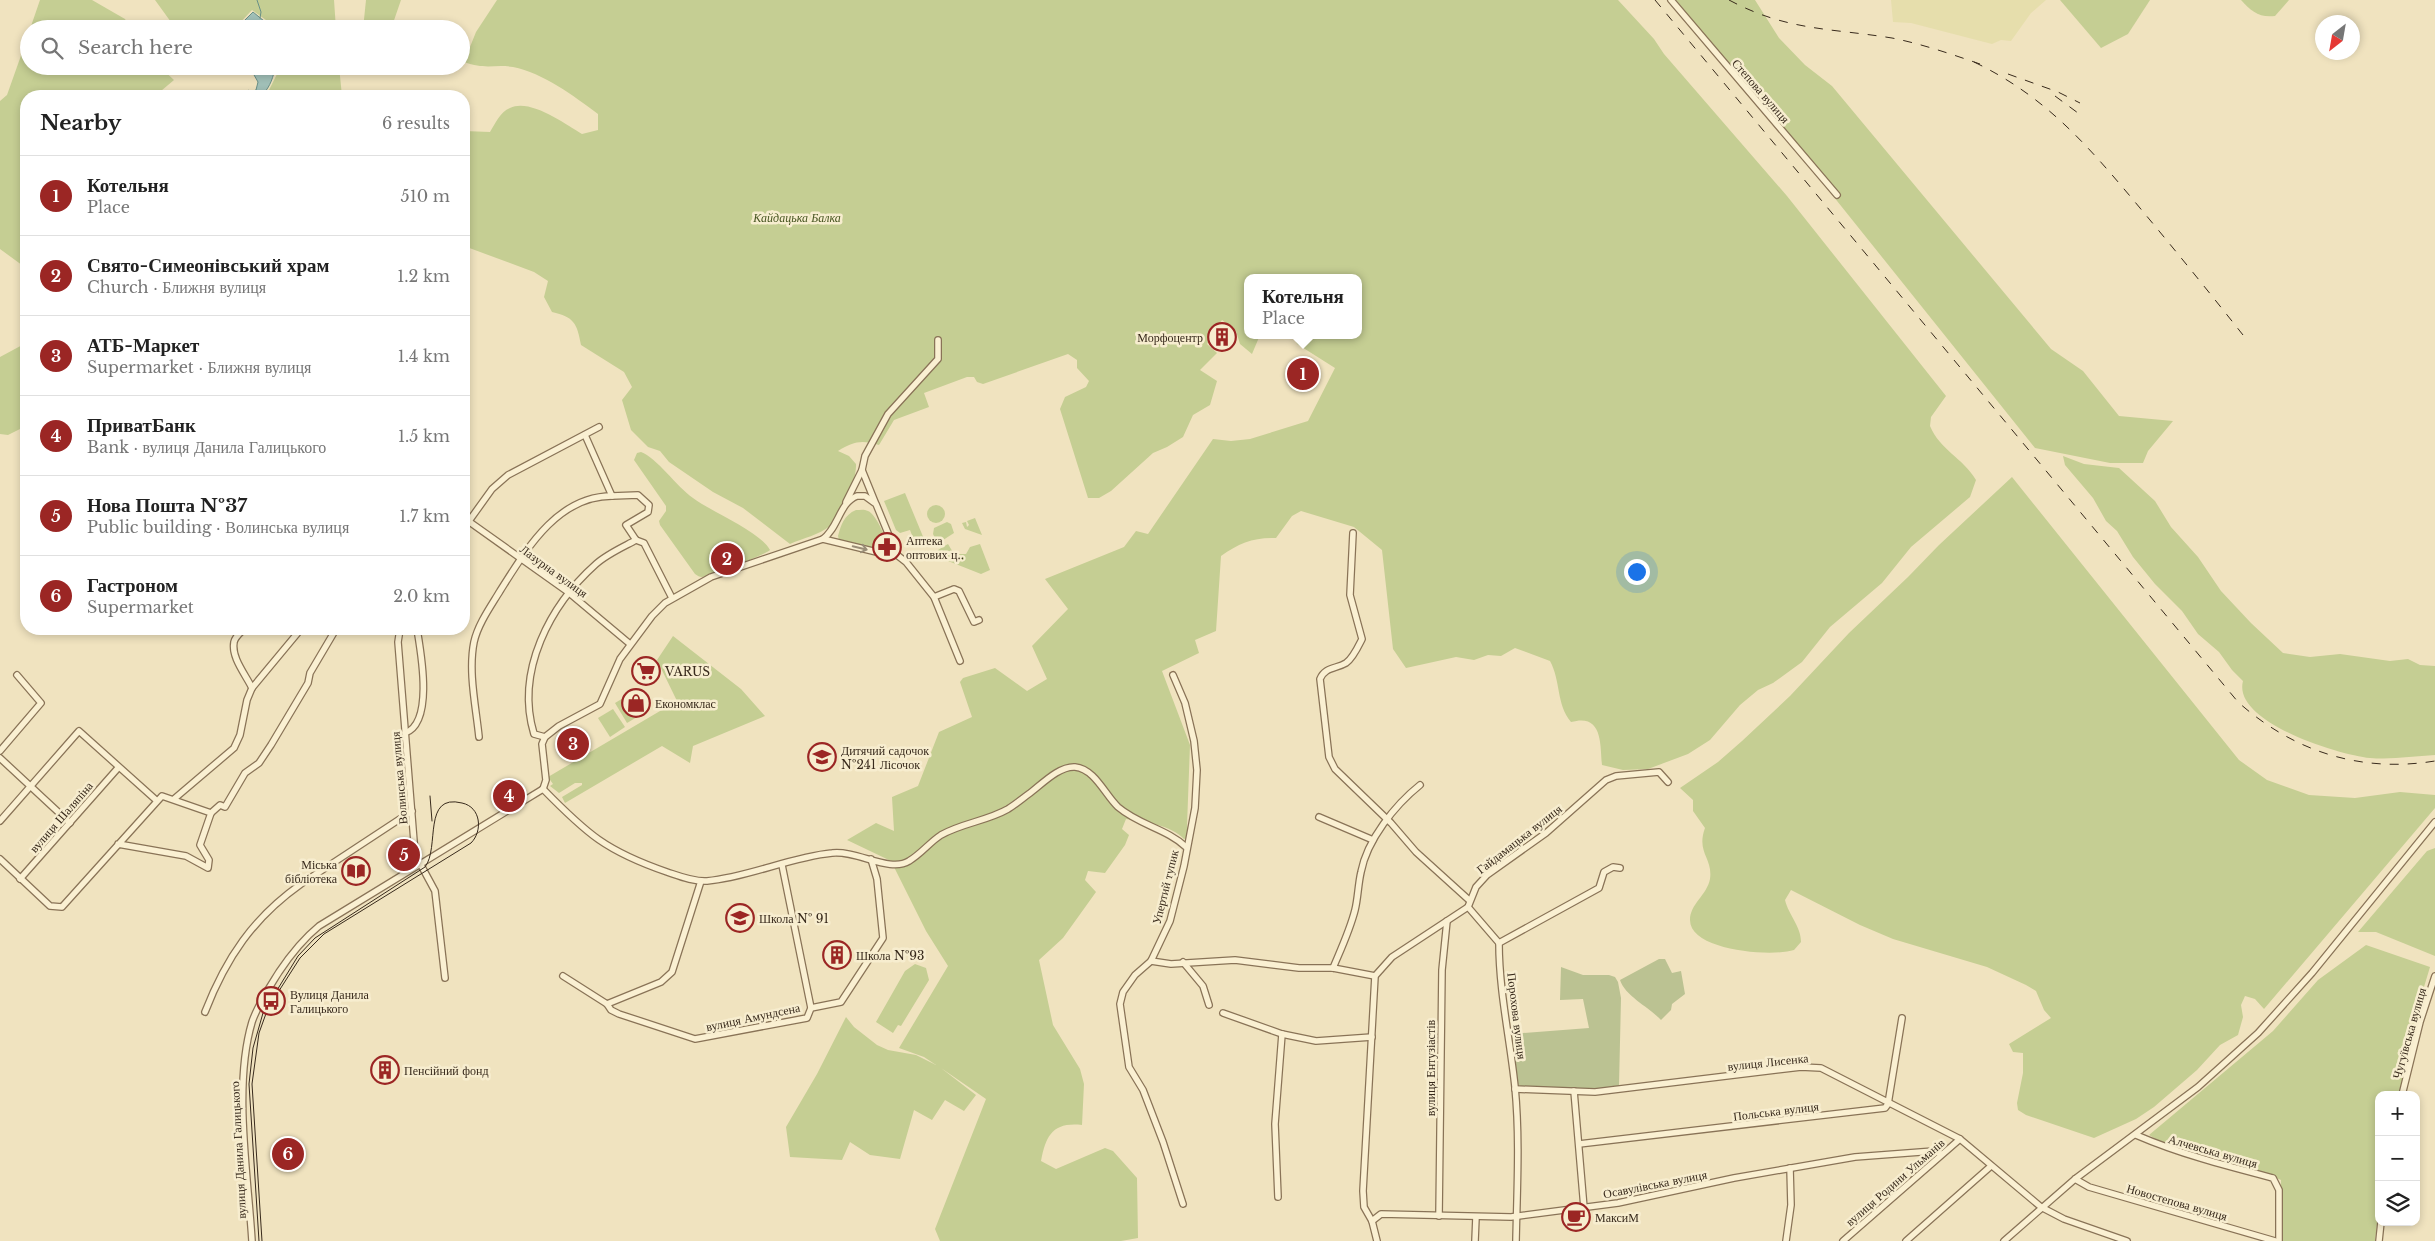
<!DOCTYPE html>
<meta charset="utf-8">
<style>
body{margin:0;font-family:"Libre Baskerville",serif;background:#f2f2f2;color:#222}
.controls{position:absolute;right:15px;bottom:15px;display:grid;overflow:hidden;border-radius:10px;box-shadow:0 2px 8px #0003}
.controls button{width:45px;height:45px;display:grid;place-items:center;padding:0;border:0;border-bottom:1px solid #e0e0e0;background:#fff;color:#222;font:25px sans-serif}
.compass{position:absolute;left:2315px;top:15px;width:45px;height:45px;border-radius:50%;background:#fff;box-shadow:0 2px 8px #0003;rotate:211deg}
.you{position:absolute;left:1636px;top:571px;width:18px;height:18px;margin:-12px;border:4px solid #fff;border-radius:50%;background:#1a73e8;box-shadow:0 0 0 8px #1a73e833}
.badge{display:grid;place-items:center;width:32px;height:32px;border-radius:50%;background:#9b2624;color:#fff;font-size:16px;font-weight:700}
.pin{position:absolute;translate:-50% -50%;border:2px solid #fff;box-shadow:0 1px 5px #0006}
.popup{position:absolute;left:1244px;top:274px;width:118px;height:65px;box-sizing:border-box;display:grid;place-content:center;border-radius:10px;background:#fff;filter:drop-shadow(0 1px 4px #0005);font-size:16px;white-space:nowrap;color:#767676}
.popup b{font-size:19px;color:#222}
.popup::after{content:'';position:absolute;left:50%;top:100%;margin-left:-10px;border:10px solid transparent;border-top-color:#fff}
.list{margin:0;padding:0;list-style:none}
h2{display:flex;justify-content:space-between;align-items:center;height:65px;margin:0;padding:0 20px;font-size:21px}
h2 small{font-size:16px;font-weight:400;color:#767676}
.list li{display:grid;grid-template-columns:32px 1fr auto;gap:15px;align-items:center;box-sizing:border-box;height:80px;padding:0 20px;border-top:1px solid #e0e0e0}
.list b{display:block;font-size:19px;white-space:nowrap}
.list p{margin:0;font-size:16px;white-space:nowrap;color:#767676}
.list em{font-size:16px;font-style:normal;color:#767676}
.icon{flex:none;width:28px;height:28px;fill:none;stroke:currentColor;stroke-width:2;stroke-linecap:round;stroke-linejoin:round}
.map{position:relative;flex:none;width:2435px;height:1241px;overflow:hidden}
.search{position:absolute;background:#fff;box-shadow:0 2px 8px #0003;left:20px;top:20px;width:450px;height:55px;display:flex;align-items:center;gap:12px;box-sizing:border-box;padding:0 18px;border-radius:28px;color:#767676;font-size:19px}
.panel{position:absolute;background:#fff;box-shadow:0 2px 8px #0003;left:20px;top:90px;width:450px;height:545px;border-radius:20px}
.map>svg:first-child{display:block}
.farmland{fill:#e6deac}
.green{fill:#c5ce93}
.cemetery{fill:#bbc292}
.water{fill:#a2c1b9;stroke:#699087}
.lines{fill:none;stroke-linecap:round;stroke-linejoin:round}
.stream{stroke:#699087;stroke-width:1}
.minor-casing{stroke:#897357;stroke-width:8}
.minor{stroke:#faf0d2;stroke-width:5.5}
.tram{stroke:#382a1c;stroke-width:1}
.rail{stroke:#382a1c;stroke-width:1;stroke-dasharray:9 9;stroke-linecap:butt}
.oneway{stroke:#998d77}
.labels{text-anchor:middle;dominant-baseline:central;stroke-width:5;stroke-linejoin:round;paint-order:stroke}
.street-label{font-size:12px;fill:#382a1c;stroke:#f7edcf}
.park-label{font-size:12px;font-style:italic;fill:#475521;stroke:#f7edcf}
.poi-label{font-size:12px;fill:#382a1c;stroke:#f7edcf;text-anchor:start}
</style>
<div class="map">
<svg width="2435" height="1241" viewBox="0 0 2435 1241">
<rect width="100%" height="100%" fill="#f0e3bf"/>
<path class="farmland" d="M1891,0H2046L2031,13L2011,41L2001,40L1992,44L1911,23L1893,22Z"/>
<g class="green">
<path d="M40,0H92L125,19L131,29H30Z"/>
<path d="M155,0H334L336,29H267L266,20L252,10L234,29H176Z"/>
<path d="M366,0H401L391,29H363Z"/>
<path d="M497,0H1618L1654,39L1664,54L1787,196L1946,396L1931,417L1930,426C1940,450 1962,457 1976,480L1970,497L1911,547L1882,583L1830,627L1802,662L1773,683L1758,690L1740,705L1710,740L1688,754L1648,769L1623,770L1602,765C1600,744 1603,713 1571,722C1556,704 1561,681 1550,661L1515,648L1501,656L1488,655L1474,660L1456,657L1406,668L1393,649L1382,550L1354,527L1301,511L1292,516L1276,538C1254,537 1239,543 1221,556L1216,631L1195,640L1199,653L1162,671L1190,745L1187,826L1189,831L1187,838L1184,839C1171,825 1145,822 1126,819L1122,829L1129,835L1125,845L1105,873L1088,871L1085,880L1096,892L1063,938L1039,960L1053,1025L1080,1069L1084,1084L1082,1125C1053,1122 1046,1135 1041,1161L1056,1169L1105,1148L1113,1151L1137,1178L1138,1238L1121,1241H940L935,1229L986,1099L941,1068L976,1095L964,1111L945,1100L932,1120L914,1110L900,1159L870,1155L850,1142L842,1160L790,1157L786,1127L817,1074L846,1017L854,1027L877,1045L888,1050L916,1055L936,1065L924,1057L899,1048L948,966L926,931L891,861L847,840L876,823L894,831L892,797L918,786L939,732L972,717L960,682L963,678L995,668L1027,691L1047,679L1032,646L1068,609L1045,579L1124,547L1136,531L1148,534L1213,439L1231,441L1250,439L1308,421L1335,368L1297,344L1294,335H1358V278H1248V335H1260L1252,354L1240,344L1236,331L1222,320L1207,344L1217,353L1200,370L1217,381L1210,405L1193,415L1183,437L1167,447L1153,453L1111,491L1099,498H1088L1060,409L1065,397L1086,387L1089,381L1077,368V360L1068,354L983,384L977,382L974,377H967L924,393L929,407L894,420L879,445C862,440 854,441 838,451L849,456L856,464C857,480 842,515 830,526C819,535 803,538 790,544L743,508L713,492L669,462L660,451L648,447L631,430L622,400L632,387L624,372L581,345C577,323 574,317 552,312L544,297L548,281L534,272L464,246V131L490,132C495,124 500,112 510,108C530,98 565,124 582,134L598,130V114C574,96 543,73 513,67C494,64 486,70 464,62L476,32Z"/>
<path d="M1676,0H1755L1779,38L1805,65L1832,86L2051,349L2083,371L2119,416L2173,421L2148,451L2143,463H2110L2035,448Z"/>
<path d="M2060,0H2150L2128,34L2101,48Z"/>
<path d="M2241,0H2289L2275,16C2259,18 2251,11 2241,0Z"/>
<path d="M29,33V66H159L174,80L155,96H26V268L0,249V101L7,95Z"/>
<path d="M278,66H339L342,96H266L277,74Z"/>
<path d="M26,343V375L23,376V410H26V426L8,435L0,434V357Z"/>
<path d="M641,452C656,457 677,487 693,498C710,511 761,532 770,550C767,554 708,577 702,577C699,577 698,576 695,574L660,525L659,521L666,511V506L634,460L637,453Z"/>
<path d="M2063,456L2084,464L2119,468L2155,501L2171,527L2198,557L2221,591L2251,623L2283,653L2310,657L2340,654L2390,661L2408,659L2420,665L2435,666V755C2413,756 2392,760 2370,758C2339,755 2232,722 2243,681L2232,670L2219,652L2198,634L2182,611L2155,584L2133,557L2117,531L2106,521L2093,498L2065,465Z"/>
<path d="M2012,477L2239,760L2267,780L2309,795L2355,798L2400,792L2435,795V808L2264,1009L2255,999L2245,996L2241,1005L2243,1017L2238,1035L2220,1045L2197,1070L2154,1107L2136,1119L2094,1138L2026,1115L2018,1110L2017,1103L2023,1073V1053L2013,1052L2009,1044L2051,1018L2044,1010L2036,991L2026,985L1987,967L1893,939L1860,925L1791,890L1785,900C1789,916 1801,926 1801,942L1794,950C1772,957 1690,951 1690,920C1690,904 1707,895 1710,879C1713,858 1696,853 1705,828L1693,811V800L1680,788L1718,762L1742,741L1790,696L1849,633L1908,577L1939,545Z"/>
<path d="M905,493L924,539L915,543L910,530L900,533L896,530L884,501Z"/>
<circle cx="936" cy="514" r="9"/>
<path d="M856,510C860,510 864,509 868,511C876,514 889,542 887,550L882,551L839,540L838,536C841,525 844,515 856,510Z"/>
<path d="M975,518L982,535L965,529L962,523L966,522L967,527L969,525L967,521Z"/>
<path d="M947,522L951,524L954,533L940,542H937L933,534L934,528Z"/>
<path d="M948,544L954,554H966L970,547L980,544L990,570L981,574L943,559L938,550Z"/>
<path d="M673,636L741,689L765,716L693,746L690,763L662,746L565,803L562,797L582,785V783H575L559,793L550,786L553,784L548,777L677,701L657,660Z"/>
<path d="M625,697L637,717L627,723L615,703Z"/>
<path d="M613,709L625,727L610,737L598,718Z"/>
<path d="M2435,848V956L2376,932H2358L2427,851Z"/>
<path d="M2366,945L2430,967L2415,1017L2399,1095H2379V1205L2375,1241H2280L2281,1180L2263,1172L2236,1166L2159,1141L2149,1135L2273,1031L2318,980Z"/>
<path d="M915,964L926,968L929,980L901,1026L898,1025L893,1033L876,1022L905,971Z"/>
</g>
<g class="cemetery">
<path d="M1659,959H1665L1672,973L1681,971L1685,994L1672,1004L1671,1010L1661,1020C1649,1007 1625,996 1620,980Z"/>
<path d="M1561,967L1583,975H1609L1615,977L1618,982L1621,998L1619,1086L1617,1088L1596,1090L1525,1088L1517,1084L1510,1034L1589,1028L1583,999L1560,1000Z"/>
</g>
<g class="water">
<path d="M253,12L264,21L265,29H236Z"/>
<path d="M249,66H275C274,76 270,87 263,94L257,93V96H252L248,90L251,92L256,90L258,82Z"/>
</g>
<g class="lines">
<path class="stream" d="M257,0L261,12L260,18"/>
<defs>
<g id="minor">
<path d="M1671,0L1837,195"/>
<path d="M585,435L612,496L638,495L649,505L648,512L626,525L636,540L644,543L672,598"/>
<path d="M846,502L862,470"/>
<path d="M875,502L862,470L865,456L888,414L938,359V340"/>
<path d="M464,518L568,592L630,644"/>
<path d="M464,528L492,489L508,475L599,427"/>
<path d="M1353,533L1350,595L1362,639C1358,647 1353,658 1346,663C1336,669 1325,667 1320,679L1329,757L1335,769L1391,823L1416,852L1469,900"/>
<path d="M823,539L889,555H897"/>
<path d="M934,597L954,589L959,591L974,622L979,620"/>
<path d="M244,629C240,633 235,637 234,642C231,658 246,675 252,688"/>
<path d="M400,629L398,642L415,854L435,891L445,978"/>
<path d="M1173,675L1185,703L1194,741L1197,770L1195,808L1184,866L1170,921L1151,961L1135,975L1123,992L1120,1004L1129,1067L1143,1090L1163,1142L1183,1204"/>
<path d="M405,733C434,723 421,653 417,629"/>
<path d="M479,737C476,707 468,672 474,642C478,624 491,606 500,591C526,550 557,496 612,496"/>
<path d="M545,737L534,734C515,671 550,605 596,564C607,554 623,547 636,540"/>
<path d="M0,751L41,703L17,675"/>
<path d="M0,758L70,823"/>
<path d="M543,789C587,834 606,851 667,872C679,876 694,882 707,881C750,877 790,857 832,853C857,850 890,873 909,861C921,854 930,842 941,835C962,823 987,821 1008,809C1016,804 1023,798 1030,793C1042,784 1059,766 1075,767C1095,769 1105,795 1118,807C1139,825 1167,829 1186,847"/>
<path d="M543,789L546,780L542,744L545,737L559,726L600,704L620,659L652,616L665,603L711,577L823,539C839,527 839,503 857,496H865L876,504L897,555L906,562L934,597L960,661"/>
<path d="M174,799L234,748L240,735L247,700L252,688L301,629"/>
<path d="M211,813L220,805L225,807L245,773L259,763L271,745L308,683L310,673L336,629"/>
<path d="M1319,817L1373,840"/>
<path d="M0,821L79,731L156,800"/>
<path d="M0,859L50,906L62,907L162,796L211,813L200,845L209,860L208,868L186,856L118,844"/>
<path d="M782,865L811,1008"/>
<path d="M20,879L118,768"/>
<path d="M1468,907L1499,943"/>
<path d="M1151,961L1171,964L1235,960L1299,968H1333L1375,976"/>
<path d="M1183,962L1203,986L1209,1005"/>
<path d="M1333,968C1341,949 1350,930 1355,910C1358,898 1358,885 1361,872C1367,840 1395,805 1420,785"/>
<path d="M563,976L607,1004L661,982L672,972L701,881"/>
<path d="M607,1004L611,1010L619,1014L695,1039L807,1018L811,1008L841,1002L883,938L877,879L871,859"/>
<path d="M205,1012C226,958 253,918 301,884L412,811"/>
<path d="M1223,1013L1282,1034L1316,1041L1372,1037"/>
<path d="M1515,1089L1595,1092L1801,1067L1821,1068L1960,1139L2041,1207L2064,1219L2127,1241"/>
<path d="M1574,1091L1584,1208"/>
<path d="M2402,1095L2420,1022L2435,976"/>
<path d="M2136,1135C2180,1154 2227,1166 2273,1178L2279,1190V1241"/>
<path d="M1579,1144L1885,1108L1888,1104L1902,1018"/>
<path d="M2075,1179L2089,1187L2275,1241"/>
<path d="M1278,1197L1275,1124L1282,1034"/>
<path d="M1439,1216L1442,970L1447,921"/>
<path d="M1372,1221L1381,1214L1511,1217L1618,1203L1734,1178L1855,1157L1934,1151L1941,1154"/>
<path d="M252,1241C248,1174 233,1086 252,1022C258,1004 269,988 279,972C291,954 302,940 319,926L543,789"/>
<path d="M1377,1241L1372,1221L1364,1207L1363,1191L1375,976L1392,957L1468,907L1476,887L1487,875L1546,833L1606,780L1616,776L1659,772L1668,782"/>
<path d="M1475,1241L1476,1217"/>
<path d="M1516,1241C1517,1190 1520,1139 1515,1087C1510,1039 1499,991 1499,943L1599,888L1604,872L1613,867L1620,868"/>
<path d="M1786,1241L1791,1205L1790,1168"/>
<path d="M1843,1241L1960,1139"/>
<path d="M1906,1241L1991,1166"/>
<path d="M2004,1241L2075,1179L2198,1087L2258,1033L2312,973L2435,822"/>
<path d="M2379,1241L2381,1222"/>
</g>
</defs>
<use href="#minor" class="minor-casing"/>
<use href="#minor" class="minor"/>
<g class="tram">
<path d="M430,796L432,821"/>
<path d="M259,1241L249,1084L253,1048L263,1013L298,956L315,938L425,867C440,848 422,793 462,803C481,807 483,831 471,843L324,934L300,958L268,1008L259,1033L252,1084L262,1241"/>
</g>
<g class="rail">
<path d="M1655,0L2238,702C2294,752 2361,773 2435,761"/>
<path d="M1729,0C1787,31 1830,28 1892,38C1922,44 1951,54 1980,64"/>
<path d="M1974,62C2047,97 2089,147 2140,208C2175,250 2209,292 2243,335"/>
<path d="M2008,74L2058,92L2080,103"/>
<path d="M2055,96L2078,113"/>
</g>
</g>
<defs><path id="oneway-shaft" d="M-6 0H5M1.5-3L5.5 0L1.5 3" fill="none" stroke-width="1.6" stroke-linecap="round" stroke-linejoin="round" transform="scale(1.25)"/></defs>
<use class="oneway" href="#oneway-shaft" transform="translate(860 548) rotate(14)"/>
<defs>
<symbol id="building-ring" viewBox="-11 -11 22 22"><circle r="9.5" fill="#f7edcf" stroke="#9b2624" stroke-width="1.5"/><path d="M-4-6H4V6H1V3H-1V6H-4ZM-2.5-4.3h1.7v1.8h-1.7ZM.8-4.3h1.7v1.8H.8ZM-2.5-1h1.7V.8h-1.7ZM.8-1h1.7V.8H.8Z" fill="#9b2624"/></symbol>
<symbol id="pharmacy-ring" viewBox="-11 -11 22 22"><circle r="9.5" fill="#f7edcf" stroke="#9b2624" stroke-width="1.5"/><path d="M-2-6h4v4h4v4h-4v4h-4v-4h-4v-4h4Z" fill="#9b2624"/></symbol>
<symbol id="supermarket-ring" viewBox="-11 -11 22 22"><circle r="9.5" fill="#f7edcf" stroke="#9b2624" stroke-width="1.5"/><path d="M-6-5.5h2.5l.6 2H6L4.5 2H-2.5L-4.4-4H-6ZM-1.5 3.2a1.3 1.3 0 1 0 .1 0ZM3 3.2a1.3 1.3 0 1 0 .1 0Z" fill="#9b2624"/></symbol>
<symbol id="shop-ring" viewBox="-11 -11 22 22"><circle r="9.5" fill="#f7edcf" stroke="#9b2624" stroke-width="1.5"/><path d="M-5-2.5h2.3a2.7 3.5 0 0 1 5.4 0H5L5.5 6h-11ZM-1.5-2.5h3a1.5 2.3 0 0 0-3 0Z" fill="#9b2624"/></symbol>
<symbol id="school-ring" viewBox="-11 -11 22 22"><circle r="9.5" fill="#f7edcf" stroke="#9b2624" stroke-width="1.5"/><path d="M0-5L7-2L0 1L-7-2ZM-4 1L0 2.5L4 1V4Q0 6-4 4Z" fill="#9b2624"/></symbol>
<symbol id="library-ring" viewBox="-11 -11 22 22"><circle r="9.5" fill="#f7edcf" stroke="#9b2624" stroke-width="1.5"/><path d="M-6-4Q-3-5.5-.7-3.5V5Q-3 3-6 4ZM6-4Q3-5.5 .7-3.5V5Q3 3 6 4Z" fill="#9b2624"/></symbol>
<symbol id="bus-ring" viewBox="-11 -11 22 22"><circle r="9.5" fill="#f7edcf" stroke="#9b2624" stroke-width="1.5"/><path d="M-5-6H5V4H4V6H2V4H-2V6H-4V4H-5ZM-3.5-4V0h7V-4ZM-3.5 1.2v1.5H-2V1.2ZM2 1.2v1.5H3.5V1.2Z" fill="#9b2624"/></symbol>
<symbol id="cafe-ring" viewBox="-11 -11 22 22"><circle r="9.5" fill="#f7edcf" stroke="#9b2624" stroke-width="1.5"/><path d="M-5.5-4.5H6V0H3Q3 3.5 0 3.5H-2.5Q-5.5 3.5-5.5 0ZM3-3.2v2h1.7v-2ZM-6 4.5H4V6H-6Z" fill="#9b2624"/></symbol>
</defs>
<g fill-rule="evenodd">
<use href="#building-ring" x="1206" y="321" width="32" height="32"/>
<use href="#pharmacy-ring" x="871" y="531" width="32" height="32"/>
<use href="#supermarket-ring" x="630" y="655" width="32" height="32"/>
<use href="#shop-ring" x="620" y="687" width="32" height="32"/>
<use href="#school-ring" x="806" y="741" width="32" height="32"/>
<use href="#library-ring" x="340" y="855" width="32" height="32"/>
<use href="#school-ring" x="724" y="902" width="32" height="32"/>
<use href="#building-ring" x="821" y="939" width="32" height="32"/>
<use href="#bus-ring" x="255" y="985" width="32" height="32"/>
<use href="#building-ring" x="369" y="1054" width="32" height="32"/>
<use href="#cafe-ring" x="1560" y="1201" width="32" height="32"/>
</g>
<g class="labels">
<g class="street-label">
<text transform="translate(1761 91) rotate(49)">Степова вулиця</text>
<text transform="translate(554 571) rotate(36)">Лазурна вулиця</text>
<text transform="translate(399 778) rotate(-95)">Волинська вулиця</text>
<text transform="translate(61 817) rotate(-49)">вулиця Шаляпіна</text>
<text transform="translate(1519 839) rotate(-38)">Гайдамацька вулиця</text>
<text transform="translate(1165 887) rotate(-76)">Упертий тупик</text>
<text transform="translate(1517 1016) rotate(83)">Порохова вулиця</text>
<text transform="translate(753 1017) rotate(-12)">вулиця Амундсена</text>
<text transform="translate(2409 1033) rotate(-74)">Чугуївська вулиця</text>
<text transform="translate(1768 1062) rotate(-6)">вулиця Лисенка</text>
<text transform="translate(1430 1068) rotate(-90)">вулиця Ентузіастів</text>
<text transform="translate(1776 1111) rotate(-7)">Польська вулиця</text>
<text transform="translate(238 1150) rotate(-93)">вулиця Данила Галицького</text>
<text transform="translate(2213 1151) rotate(16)">Алчевська вулиця</text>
<text transform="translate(1895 1182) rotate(-41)">вулиця Родини Ульманів</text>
<text transform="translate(1655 1184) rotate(-11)">Осавулівська вулиця</text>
<text transform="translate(2177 1202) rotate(16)">Новостепова вулиця</text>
</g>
<g class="park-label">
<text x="797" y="217">Кайдацька Балка</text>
</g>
<g class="poi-label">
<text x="1203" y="337" text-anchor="end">Морфоцентр</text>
<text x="906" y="540">Аптека<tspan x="906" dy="14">оптових ц‥</tspan></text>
<text x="665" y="671">VARUS</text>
<text x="655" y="703">Економклас</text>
<text x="841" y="750">Дитячий садочок<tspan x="841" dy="14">№241 Лісочок</tspan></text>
<text x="337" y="864" text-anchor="end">Міська<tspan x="337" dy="14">бібліотека</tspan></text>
<text x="759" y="918">Школа № 91</text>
<text x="856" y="955">Школа №93</text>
<text x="290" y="994">Вулиця Данила<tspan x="290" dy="14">Галицького</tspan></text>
<text x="404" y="1070">Пенсійний фонд</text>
<text x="1595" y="1217">МаксиМ</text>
</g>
</g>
</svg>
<div class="controls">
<button>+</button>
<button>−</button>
<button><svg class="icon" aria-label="layers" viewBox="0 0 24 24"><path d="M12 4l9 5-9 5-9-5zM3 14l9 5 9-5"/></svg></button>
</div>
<svg class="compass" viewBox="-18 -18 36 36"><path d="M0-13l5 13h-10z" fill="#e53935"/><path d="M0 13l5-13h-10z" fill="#767676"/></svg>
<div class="you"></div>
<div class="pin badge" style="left:1303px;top:374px">1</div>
<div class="popup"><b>Котельня</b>Place</div>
<div class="pin badge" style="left:727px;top:559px">2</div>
<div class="pin badge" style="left:573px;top:744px">3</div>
<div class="pin badge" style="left:509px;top:796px">4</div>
<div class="pin badge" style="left:404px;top:855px">5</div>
<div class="pin badge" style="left:288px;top:1154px">6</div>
<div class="search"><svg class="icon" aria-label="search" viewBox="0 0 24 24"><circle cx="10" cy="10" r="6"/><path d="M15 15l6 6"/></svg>Search here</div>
<section class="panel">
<h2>Nearby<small>6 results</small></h2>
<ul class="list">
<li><span class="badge">1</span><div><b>Котельня</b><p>Place</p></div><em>510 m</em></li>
<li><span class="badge">2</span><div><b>Свято-Симеонівський храм</b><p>Church · Ближня вулиця</p></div><em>1.2 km</em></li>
<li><span class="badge">3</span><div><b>АТБ-Маркет</b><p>Supermarket · Ближня вулиця</p></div><em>1.4 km</em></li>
<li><span class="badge">4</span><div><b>ПриватБанк</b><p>Bank · вулиця Данила Галицького</p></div><em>1.5 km</em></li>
<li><span class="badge">5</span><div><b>Нова Пошта №37</b><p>Public building · Волинська вулиця</p></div><em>1.7 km</em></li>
<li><span class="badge">6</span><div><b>Гастроном</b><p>Supermarket</p></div><em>2.0 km</em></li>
</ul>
</section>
</div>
